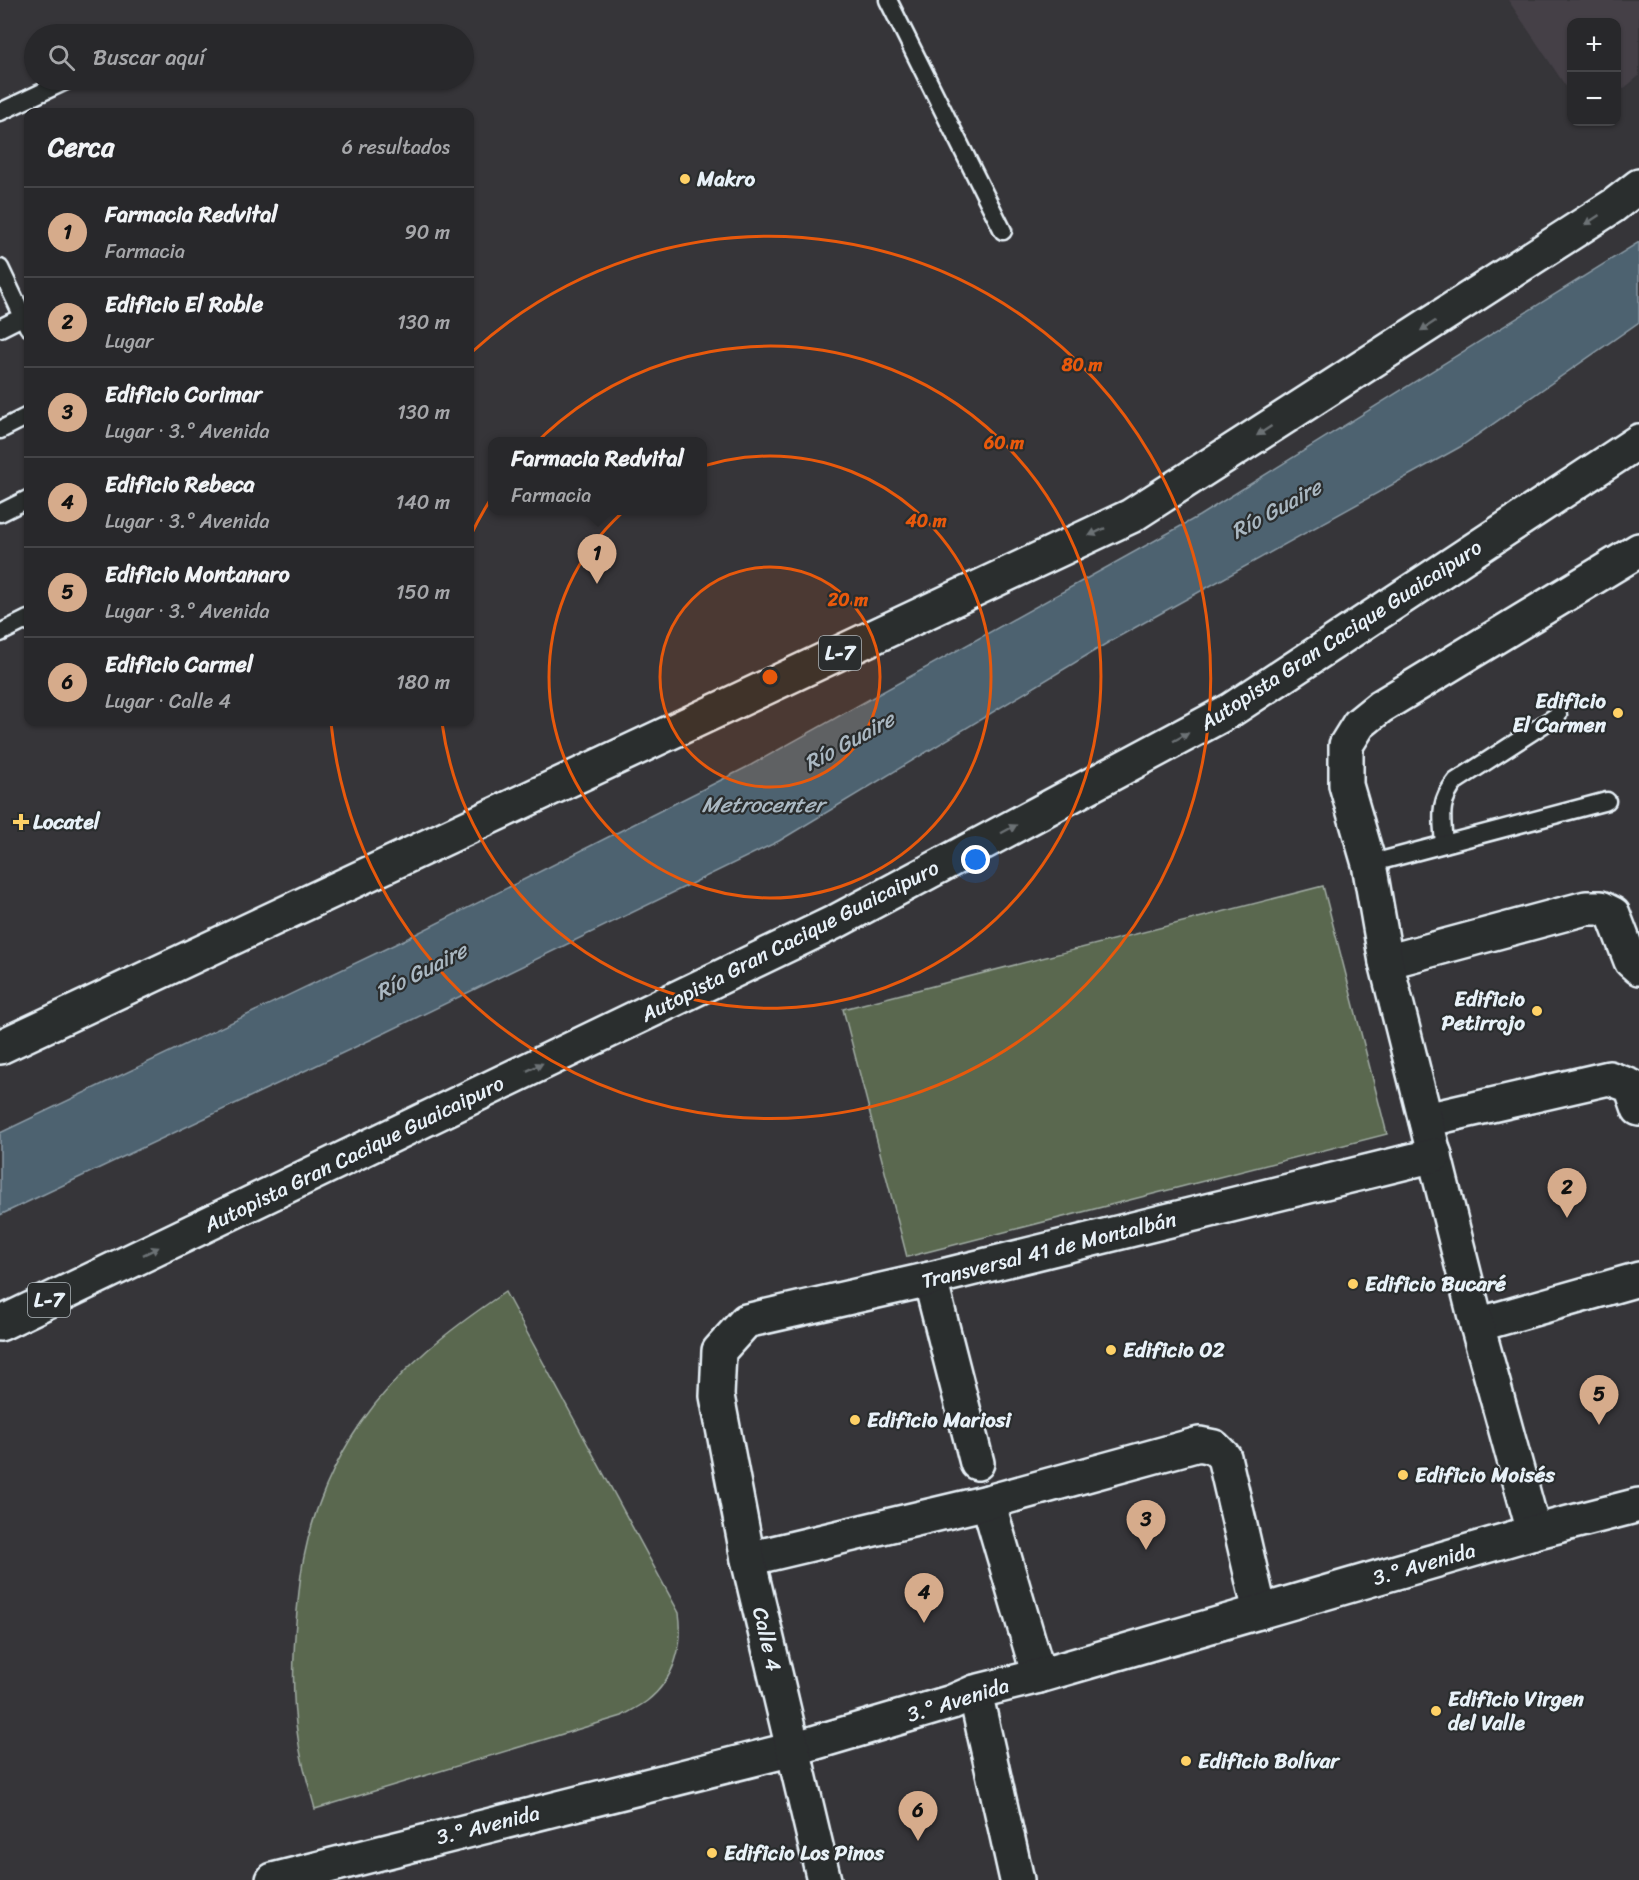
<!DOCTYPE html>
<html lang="es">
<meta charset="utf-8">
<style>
body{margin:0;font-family:Sriracha,sans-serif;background:#343437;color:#f1f3f6}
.controls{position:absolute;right:18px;top:18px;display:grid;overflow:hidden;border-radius:12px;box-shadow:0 2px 4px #0004}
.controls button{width:54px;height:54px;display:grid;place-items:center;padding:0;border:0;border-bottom:2px solid #444447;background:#28282b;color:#f1f3f6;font:30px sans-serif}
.you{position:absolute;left:976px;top:860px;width:21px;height:21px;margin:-15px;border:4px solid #fff;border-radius:50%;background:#1a73e8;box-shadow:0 0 0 9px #1a73e833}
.badge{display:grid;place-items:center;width:39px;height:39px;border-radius:50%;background:#d6ab8b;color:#111;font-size:20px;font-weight:700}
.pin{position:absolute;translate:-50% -50px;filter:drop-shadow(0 2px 3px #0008)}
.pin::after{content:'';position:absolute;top:32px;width:21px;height:18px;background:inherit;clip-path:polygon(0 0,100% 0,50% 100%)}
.popup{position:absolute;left:488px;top:437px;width:219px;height:78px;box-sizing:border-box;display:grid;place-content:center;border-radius:12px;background:#28282b;filter:drop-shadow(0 2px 4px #0005);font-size:20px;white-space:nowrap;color:#a5a6a9}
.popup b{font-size:22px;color:#f1f3f6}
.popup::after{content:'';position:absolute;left:50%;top:100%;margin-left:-12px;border:12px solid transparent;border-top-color:#28282b}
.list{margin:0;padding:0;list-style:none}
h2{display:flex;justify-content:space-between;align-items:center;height:78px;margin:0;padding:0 24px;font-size:26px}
h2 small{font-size:20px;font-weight:400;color:#a5a6a9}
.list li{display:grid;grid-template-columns:39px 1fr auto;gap:18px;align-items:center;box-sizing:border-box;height:90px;padding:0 24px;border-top:2px solid #444447}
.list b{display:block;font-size:22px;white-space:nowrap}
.list p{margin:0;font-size:20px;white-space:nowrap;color:#a5a6a9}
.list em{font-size:20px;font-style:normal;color:#a5a6a9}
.icon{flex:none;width:33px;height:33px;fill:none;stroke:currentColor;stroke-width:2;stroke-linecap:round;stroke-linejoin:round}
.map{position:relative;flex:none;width:1639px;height:1880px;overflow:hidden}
.search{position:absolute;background:#28282b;box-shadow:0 2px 4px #0004;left:24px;top:24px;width:450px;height:66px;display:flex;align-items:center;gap:15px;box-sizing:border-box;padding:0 21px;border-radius:33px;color:#a5a6a9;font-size:22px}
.panel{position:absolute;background:#28282b;box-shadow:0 2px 4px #0004;left:24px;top:108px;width:450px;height:618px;border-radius:12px}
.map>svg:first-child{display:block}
.built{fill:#443f46}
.green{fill:#5a6850;stroke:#a1aca4;stroke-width:1.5}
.water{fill:#4d6270;stroke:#8b9ba6;stroke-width:1.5}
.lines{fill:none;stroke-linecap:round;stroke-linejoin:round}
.lane-casing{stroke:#e8f1f8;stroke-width:21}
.street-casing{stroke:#e8f1f8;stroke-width:38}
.highway-casing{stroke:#e8f1f8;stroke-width:38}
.lane{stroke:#2a2d2e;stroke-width:16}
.street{stroke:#2a2d2e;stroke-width:33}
.highway{stroke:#2a2d2e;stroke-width:33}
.oneway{fill:#6c7275}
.ring{fill:none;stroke:#e8590c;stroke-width:3}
.poi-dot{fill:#ffd166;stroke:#2a2d2e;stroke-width:2}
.labels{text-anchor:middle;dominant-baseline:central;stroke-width:4.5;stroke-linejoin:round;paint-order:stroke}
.shield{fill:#2a2d2e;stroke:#afb6bb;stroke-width:1.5}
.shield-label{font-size:20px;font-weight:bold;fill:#e8f1f8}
.poi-label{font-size:21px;font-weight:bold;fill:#e8f1f8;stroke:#2a2d2e;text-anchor:start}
.street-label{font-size:21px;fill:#e8f1f8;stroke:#2a2d2e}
.water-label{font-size:22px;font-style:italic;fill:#aab8c2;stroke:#2a2d2e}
.centre{fill:#e8590c;stroke:#2a2d2e;stroke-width:3}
.ring-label{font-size:18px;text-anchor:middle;font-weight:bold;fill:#e8590c;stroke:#2a2d2e;stroke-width:4.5;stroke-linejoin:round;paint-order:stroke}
</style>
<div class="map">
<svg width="1639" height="1880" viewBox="0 0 1639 1880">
<rect width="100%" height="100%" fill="#363539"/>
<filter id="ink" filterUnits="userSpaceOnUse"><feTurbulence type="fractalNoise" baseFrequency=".0167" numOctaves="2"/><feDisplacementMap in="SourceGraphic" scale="12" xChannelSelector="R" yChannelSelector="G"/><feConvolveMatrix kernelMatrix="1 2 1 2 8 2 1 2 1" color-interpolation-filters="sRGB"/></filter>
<g filter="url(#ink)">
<path class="built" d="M1508,0H1639V76L1617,94L1616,22H1572L1571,94Z"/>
<g class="green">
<path d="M1323,886L1387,1134L907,1257L843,1009Z"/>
<path d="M505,1292L679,1613C684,1646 674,1680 647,1701C639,1707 630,1711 622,1716L315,1809C309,1786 301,1762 298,1738C291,1697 293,1653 297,1611C299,1593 300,1575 304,1557C313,1510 334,1462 361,1423C399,1368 450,1329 505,1292Z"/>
</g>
<path class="water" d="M1639,242V322L1460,447L1109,642L779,841L387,1032L0,1215V1133L406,939L751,765L1199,516Z"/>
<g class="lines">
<defs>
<g id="lane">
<path d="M888,0L1003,231"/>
<path d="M0,112L68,80"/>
<path d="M0,268L28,327"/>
<path d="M0,328L24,316"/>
<path d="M0,430L28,416"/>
<path d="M0,513L28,499"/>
<path d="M0,633L28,619"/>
<path d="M1444,844C1442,817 1438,803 1456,781L1558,715"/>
<path d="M1369,864L1607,801"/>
</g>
<g id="street">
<path d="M1386,962L1586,908H1601L1613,914L1631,961L1639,968"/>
<path d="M1426,1120L1609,1078L1631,1086L1639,1109"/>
<path d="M930,1279L977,1463"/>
<path d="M1477,1325L1639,1279"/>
<path d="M988,1502L1039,1676"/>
<path d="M1534,1532L1477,1325L1386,962L1369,864L1346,785V745L1359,724L1380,707L1639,550"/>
<path d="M748,1559L988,1502L1199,1444L1214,1447L1224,1457L1260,1612"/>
<path d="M975,1692L1017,1880"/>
<path d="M273,1880L793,1749L952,1702L975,1692L1039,1676L1534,1532L1639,1505"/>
<path d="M824,1880L748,1559L717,1396L719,1351L746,1321L930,1279L1435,1155"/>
</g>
<g id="highway">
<path d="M0,1047L1131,516L1613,206L1639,186"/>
<path d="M0,1324L837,921L1231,710L1639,441"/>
</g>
</defs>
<use href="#lane" class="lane-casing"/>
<use href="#street" class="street-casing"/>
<use href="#highway" class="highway-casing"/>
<use href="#lane" class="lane"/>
<use href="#street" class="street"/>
<use href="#highway" class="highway"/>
</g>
<defs><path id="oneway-solid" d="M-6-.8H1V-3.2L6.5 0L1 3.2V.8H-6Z" transform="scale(1.5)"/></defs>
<g class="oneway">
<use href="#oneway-solid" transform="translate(1592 220) rotate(147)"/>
<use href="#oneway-solid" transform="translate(1428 326) rotate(147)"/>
<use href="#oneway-solid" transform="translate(1264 431) rotate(147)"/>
<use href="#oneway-solid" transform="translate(1097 532) rotate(155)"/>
<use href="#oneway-solid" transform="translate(1181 737) rotate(-28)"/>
<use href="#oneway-solid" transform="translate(1009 829) rotate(-28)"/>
<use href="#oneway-solid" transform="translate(535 1067) rotate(-26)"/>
<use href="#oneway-solid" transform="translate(151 1251) rotate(-26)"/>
</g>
</g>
<circle cx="770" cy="677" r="110" fill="#e8590c" fill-opacity=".12"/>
<g class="ring">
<circle cx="770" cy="677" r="110"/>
<circle cx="770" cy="677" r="221"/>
<path d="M470 537A331 331 0 1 1 442 723"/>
<path d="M472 352A441 441 0 1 1 331 723"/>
</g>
<g class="poi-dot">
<circle cx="685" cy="179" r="6"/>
<circle cx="1618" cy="713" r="6"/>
<path d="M18 813h6v6h6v6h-6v6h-6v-6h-6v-6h6z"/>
<circle cx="1537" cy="1011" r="6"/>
<circle cx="1353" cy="1284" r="6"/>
<circle cx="1111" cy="1350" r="6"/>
<circle cx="855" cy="1420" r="6"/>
<circle cx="1403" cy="1475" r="6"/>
<circle cx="1436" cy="1711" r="6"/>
<circle cx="1186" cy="1761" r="6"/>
<circle cx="712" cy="1853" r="6"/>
</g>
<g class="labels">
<g class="shield">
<rect x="819" y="636" width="42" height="34" rx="4.5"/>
<rect x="28" y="1283" width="42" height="34" rx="4.5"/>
</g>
<g class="shield-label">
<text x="840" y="653">L-7</text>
<text x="49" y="1300">L-7</text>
</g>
<g class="poi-label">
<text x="697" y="179">Makro</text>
<text x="1606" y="701" text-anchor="end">Edificio<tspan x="1606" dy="24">El Carmen</tspan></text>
<text x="33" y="822">Locatel</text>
<text x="1525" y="999" text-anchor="end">Edificio<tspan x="1525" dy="24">Petirrojo</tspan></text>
<text x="1365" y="1284">Edificio Bucaré</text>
<text x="1123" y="1350">Edificio 02</text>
<text x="867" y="1420">Edificio Mariosi</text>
<text x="1415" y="1475">Edificio Moisés</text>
<text x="1448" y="1699">Edificio Virgen<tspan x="1448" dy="24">del Valle</tspan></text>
<text x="1198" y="1761">Edificio Bolívar</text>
<text x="724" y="1853">Edificio Los Pinos</text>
</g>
<g class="street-label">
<text transform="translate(1341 635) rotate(-33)">Autopista Gran Cacique Guaicaipuro</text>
<text transform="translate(790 941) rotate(-27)">Autopista Gran Cacique Guaicaipuro</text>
<text transform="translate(354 1154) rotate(-26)">Autopista Gran Cacique Guaicaipuro</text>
<text transform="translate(1049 1250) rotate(-14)">Transversal 41 de Montalbán</text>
<text transform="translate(1424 1564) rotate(-16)">3.° Avenida</text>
<text transform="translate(767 1639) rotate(77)">Calle 4</text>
<text transform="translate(958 1700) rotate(-17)">3.° Avenida</text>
<text transform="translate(488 1825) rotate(-14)">3.° Avenida</text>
</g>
<g class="water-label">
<text transform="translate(1276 509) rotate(-29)">Río Guaire</text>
<text transform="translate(849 741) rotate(-29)">Río Guaire</text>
<text x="763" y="804">Metrocenter</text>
<text transform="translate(421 971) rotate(-27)">Río Guaire</text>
</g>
</g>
<circle cx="770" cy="677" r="9" class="centre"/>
<g class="ring-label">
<text x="1082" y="371">80 m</text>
<text x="1004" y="449">60 m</text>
<text x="926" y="527">40 m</text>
<text x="848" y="606">20 m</text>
</g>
</svg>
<div class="controls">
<button>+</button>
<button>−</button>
</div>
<div class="you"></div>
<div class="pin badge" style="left:597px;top:584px">1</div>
<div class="popup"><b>Farmacia Redvital</b>Farmacia</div>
<div class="pin badge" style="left:1567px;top:1218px">2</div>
<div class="pin badge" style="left:1146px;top:1550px">3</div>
<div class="pin badge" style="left:924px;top:1623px">4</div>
<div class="pin badge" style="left:1599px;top:1425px">5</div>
<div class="pin badge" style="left:918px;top:1841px">6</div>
<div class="search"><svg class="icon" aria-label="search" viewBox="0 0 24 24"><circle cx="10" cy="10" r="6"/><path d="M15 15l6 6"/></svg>Buscar aquí</div>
<section class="panel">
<h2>Cerca<small>6 resultados</small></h2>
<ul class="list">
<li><span class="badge">1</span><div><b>Farmacia Redvital</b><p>Farmacia</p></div><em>90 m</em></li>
<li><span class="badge">2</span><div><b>Edificio El Roble</b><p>Lugar</p></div><em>130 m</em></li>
<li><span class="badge">3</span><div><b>Edificio Corimar</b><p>Lugar · 3.° Avenida</p></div><em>130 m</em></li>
<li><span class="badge">4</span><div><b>Edificio Rebeca</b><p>Lugar · 3.° Avenida</p></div><em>140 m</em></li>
<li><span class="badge">5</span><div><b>Edificio Montanaro</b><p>Lugar · 3.° Avenida</p></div><em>150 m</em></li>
<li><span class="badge">6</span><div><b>Edificio Carmel</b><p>Lugar · Calle 4</p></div><em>180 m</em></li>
</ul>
</section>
</div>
